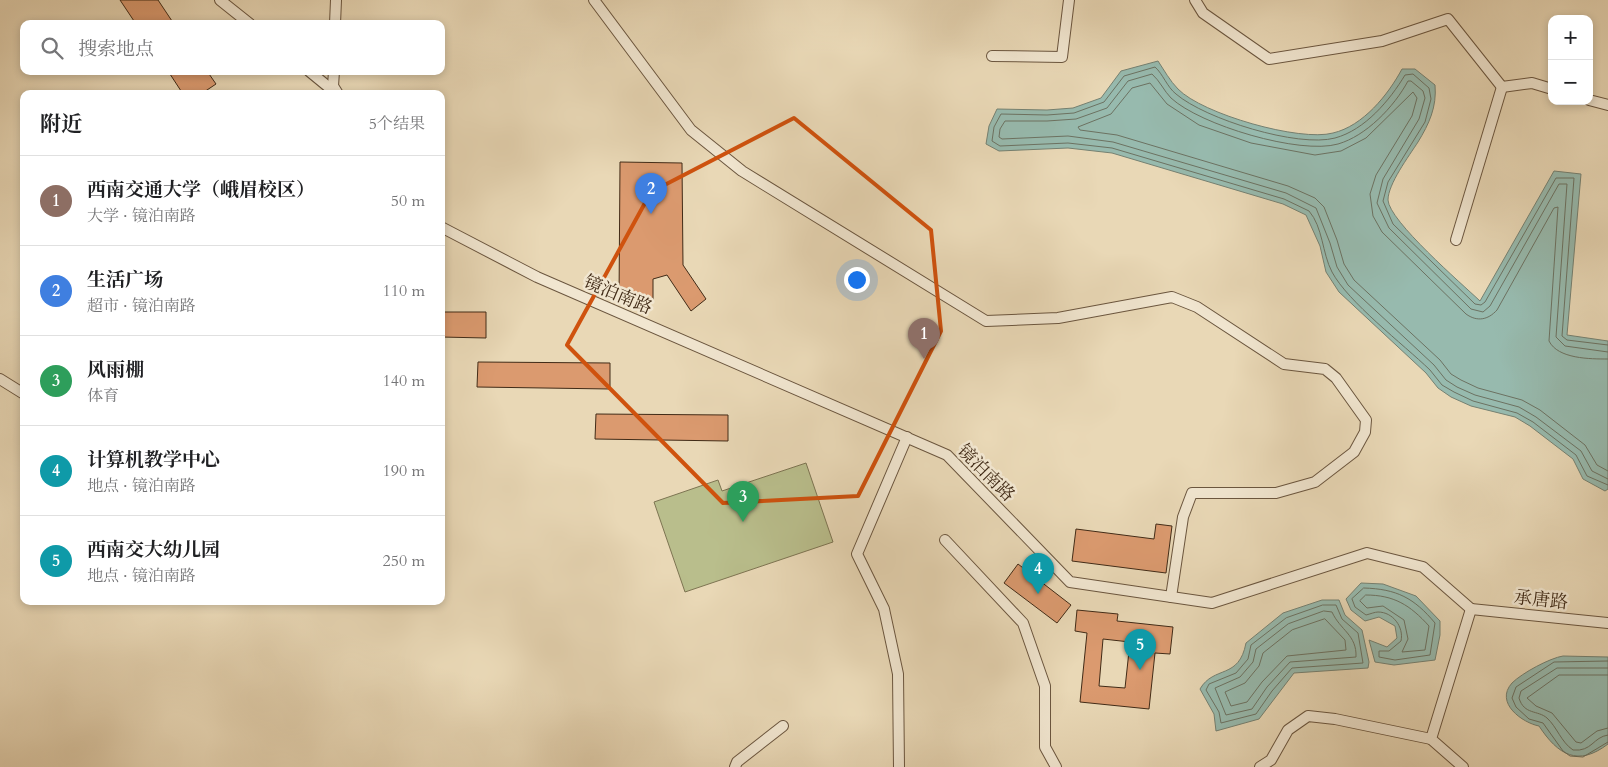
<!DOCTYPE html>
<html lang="zh">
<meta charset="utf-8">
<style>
body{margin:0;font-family:Cardo,"Noto Serif SC",serif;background:#f2f2f2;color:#202124}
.controls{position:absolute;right:15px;top:15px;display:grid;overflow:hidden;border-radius:10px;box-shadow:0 2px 8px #0003}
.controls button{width:45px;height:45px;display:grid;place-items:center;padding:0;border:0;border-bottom:1px solid #e0e0e0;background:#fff;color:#202124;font:25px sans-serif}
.you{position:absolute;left:856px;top:279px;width:18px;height:18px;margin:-12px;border:4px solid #fff;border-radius:50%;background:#1a73e8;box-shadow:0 0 0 8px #1a73e833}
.badge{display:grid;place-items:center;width:32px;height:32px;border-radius:50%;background:#0b8043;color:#fff;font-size:16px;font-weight:700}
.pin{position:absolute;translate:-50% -41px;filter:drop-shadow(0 1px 2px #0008)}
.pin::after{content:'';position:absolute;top:26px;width:18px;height:15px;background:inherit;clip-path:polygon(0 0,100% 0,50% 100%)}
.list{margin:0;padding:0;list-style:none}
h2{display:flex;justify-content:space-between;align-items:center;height:65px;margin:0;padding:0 20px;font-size:21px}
h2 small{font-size:16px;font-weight:400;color:#757577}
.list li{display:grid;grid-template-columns:32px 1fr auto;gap:15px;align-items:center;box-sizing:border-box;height:90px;padding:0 20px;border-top:1px solid #e0e0e0}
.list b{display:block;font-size:19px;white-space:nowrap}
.list p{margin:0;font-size:16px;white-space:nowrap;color:#757577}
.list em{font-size:16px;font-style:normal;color:#757577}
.icon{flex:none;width:28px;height:28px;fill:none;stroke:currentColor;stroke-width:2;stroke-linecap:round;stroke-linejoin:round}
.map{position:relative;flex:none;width:1608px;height:767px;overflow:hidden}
.search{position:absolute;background:#fff;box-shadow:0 2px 8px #0003;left:20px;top:20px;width:425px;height:55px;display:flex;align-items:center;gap:12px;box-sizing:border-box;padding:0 18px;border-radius:10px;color:#757577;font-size:19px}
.panel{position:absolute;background:#fff;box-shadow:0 2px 8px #0003;left:20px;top:90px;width:425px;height:515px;border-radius:10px}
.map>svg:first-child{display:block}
.green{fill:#b9be8c;stroke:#7d7452}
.water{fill:#97baae;stroke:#758172}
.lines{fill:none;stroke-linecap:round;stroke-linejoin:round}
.shore{stroke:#6c7262;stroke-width:1}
.building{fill:#db9a6f;stroke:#412b17;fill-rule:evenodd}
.minor-casing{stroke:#6b563f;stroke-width:12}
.minor{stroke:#f1e6d0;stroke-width:10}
.marked{fill:none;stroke:#cf520e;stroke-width:4;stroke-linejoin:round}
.labels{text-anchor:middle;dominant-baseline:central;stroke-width:5;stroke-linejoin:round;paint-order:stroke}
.street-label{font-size:18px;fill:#412b17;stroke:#f1e6d0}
</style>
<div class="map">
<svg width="1608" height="767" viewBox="0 0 1608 767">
<rect width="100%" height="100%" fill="#e9d8b6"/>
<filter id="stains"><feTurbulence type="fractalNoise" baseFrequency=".004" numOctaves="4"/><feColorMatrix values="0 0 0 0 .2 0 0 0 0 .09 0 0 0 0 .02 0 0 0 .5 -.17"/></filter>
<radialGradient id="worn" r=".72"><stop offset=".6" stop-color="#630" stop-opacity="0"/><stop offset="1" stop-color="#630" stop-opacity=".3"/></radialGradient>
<path class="green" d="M806,463L833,542L685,592L654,502L718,480L722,491Z"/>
<g class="water">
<path d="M1158,61C1164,70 1170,81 1178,89C1202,114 1300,142 1333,133C1363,126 1388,95 1402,69H1415L1435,85C1437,107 1429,124 1418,142C1409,156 1388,184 1388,200C1389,221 1462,284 1480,301L1554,171L1581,174L1567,335L1608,341V489L1605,491L1583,479L1573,459L1530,426L1515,417L1471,406L1451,397L1438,388L1426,373L1339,292L1326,272L1320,246L1306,215L1283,204L1112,153L1068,148L999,151L986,144L989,126L997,109L1047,110L1073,108L1101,98L1121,71Z"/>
<path d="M1361,583L1383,584L1416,596L1440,621V635L1435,660L1394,665L1375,662L1369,640L1387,647L1397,638L1395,626L1379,617L1365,621L1351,610L1346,599Z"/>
<path d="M1322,600H1339L1345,615L1362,630L1369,662L1368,668L1294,673L1259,719L1216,731L1214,714L1200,689C1214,665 1239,680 1246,643L1283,613Z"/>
<path d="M1563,656L1608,657V744C1578,767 1558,755 1539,726C1523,723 1494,703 1512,683C1522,673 1550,658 1563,656Z"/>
</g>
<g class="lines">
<g class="shore">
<path d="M1608,345L1567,340L1562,336L1574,178H1556L1485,302L1481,305L1475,304L1393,224L1383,201L1388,182L1425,122L1431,99L1429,88L1413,74L1405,75C1390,100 1365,130 1335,138C1298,148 1205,119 1176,94C1167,87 1163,74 1155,67L1124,76L1104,102L1074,113L1047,115L1001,114L994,127L992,141L1000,146L1068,143L1112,148L1284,199L1309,211C1323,227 1322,253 1332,272C1348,302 1403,344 1430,370L1442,385L1454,392L1473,401L1517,413L1533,422L1576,455L1587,476L1608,485"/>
<path d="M1608,352L1565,346L1556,337L1567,184H1559L1490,306L1483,312L1471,309L1389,228L1377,203L1383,179L1419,119L1425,98L1423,91L1411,81H1408C1394,107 1366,136 1338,144C1300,155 1200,125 1171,98C1164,91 1160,81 1152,74L1128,81L1107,108L1076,119L1047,121H1005L1000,129L999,137L1002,139L1068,136L1113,142L1286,193L1316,208L1330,243L1337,267L1348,285L1434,365L1446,380L1457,387L1475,395L1519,407L1536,417L1581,451L1592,471L1608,479"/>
<path d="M1608,359C1590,359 1558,359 1549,341L1558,207L1554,208L1497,310C1488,320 1477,322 1466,314L1382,232L1373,216L1370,194L1376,175L1412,116L1417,98L1413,92L1366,138L1341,151L1315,155L1251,143L1199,125L1167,104L1150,83L1132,88L1111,114L1078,127L1080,130L1117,135L1288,186L1315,198L1324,207L1337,240L1344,264L1354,280L1440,360L1451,374L1461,380L1478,388L1522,400L1540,410L1585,445L1597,465L1608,471"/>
<path d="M1364,588C1397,589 1414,598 1435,623L1430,655L1395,660L1379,657V651H1389L1401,641C1404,627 1393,612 1378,612C1375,612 1370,614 1366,615L1355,607L1352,599Z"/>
<path d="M1366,595C1394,595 1410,605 1429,626L1425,650L1402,652L1408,639L1404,620L1383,606L1367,608L1360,601Z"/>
<path d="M1323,605H1336L1342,619L1358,633L1363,663L1292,668L1272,691L1256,714L1221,723L1219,712L1206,690L1209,684L1236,673L1248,659L1251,645L1286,618Z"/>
<path d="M1324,611L1332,612C1340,630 1357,635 1356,657L1290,662L1267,687L1252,709L1226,715L1215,688L1240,677L1253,662L1256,649L1288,624Z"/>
<path d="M1325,619L1345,640L1346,650L1287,656L1262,682L1247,702L1231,706L1225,692L1245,683L1259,666L1263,653L1292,630Z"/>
<path d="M1608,661L1554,662L1516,687L1512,698L1516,707L1529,719L1543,723L1563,751L1570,756L1583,757L1608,742"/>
<path d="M1608,668H1557L1521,691L1519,698C1524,715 1538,710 1547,718C1557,727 1561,742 1573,750C1592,752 1593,737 1608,735"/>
<path d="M1608,675H1559L1527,698L1536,706L1552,713L1576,742L1581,743L1597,731L1608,728"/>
</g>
</g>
<g class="building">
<path d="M120,0H158L174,24H136Z"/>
<path d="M168,71H207L216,84L201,94H183Z"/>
<path d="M620,162L682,163L683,265L706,299L691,311L667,275L653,279V302L619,301Z"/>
<path d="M441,312H486V338L441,337Z"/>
<path d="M478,362L610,363V389L477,387Z"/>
<path d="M596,414L728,415V441L595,439Z"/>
<path d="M1156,524L1172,526L1166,573L1072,561L1076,529L1154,539Z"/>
<path d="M1018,564L1071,605L1057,623L1004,583Z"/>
<path d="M1077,610L1118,614L1117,621L1173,627L1170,654L1155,653L1149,709L1080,702L1087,633L1075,631ZM1103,639L1130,642L1125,688L1099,686Z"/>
</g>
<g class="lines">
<defs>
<g id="minor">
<path d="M220,0L250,24"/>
<path d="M594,0L691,130L742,171L986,321L1058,318L1172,297L1197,307L1284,364L1325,369L1336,378L1366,420L1365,432L1354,452L1315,482L1276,493H1192L1183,517L1171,597"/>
<path d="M1195,0L1203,13L1269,59L1382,41L1448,19L1502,87L1532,83L1552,89"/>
<path d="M335,24L336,0"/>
<path d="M992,56L1062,57L1069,0"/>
<path d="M309,71L337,94"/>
<path d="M334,71L333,86L338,94"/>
<path d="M1589,100L1608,105"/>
<path d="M441,227L537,277L947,455L1070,582L1212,603L1367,553L1423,567L1471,609"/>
<path d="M1456,240L1502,87"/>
<path d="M0,379L24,394"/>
<path d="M945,540L1023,623L1045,686V747L1056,767"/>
<path d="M1471,609L1608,623"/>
<path d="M735,767L737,762L783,726"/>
<path d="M899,767L898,674L884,609L857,554L907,437"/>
<path d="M1260,767L1271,760L1288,730L1308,716L1335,719L1431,739"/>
<path d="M1463,767L1431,739L1471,609"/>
</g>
</defs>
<use href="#minor" class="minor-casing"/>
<use href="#minor" class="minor"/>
</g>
<path class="marked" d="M794,118L931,230L941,331L858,496L723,503L567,345L651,192Z"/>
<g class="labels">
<g class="street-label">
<text transform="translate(618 295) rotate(23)">镜泊南路</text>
<text transform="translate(986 473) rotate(45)">镜泊南路</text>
<text transform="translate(1541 600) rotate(6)">承唐路</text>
</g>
</g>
<rect width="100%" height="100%" filter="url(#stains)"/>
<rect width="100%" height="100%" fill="url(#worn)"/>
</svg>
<div class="controls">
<button>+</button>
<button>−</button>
</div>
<div class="you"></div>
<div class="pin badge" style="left:924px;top:359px;background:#8d6e63">1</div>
<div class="pin badge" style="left:651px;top:214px;background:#3f7fe0">2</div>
<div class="pin badge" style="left:743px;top:522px;background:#2e9e5b">3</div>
<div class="pin badge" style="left:1038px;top:594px;background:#0f9aa8">4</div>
<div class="pin badge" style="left:1140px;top:670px;background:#0f9aa8">5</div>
<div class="search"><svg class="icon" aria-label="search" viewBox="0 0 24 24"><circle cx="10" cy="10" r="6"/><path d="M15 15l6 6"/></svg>搜索地点</div>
<section class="panel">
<h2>附近<small>5个结果</small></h2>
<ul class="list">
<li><span class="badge" style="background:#8d6e63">1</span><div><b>西南交通大学（峨眉校区）</b><p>大学 · 镜泊南路</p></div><em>50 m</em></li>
<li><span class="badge" style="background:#3f7fe0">2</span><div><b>生活广场</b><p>超市 · 镜泊南路</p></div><em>110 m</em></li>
<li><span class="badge" style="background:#2e9e5b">3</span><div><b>风雨棚</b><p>体育</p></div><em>140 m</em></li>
<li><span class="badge" style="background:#0f9aa8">4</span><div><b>计算机教学中心</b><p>地点 · 镜泊南路</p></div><em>190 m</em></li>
<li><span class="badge" style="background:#0f9aa8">5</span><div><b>西南交大幼儿园</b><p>地点 · 镜泊南路</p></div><em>250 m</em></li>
</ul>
</section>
</div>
